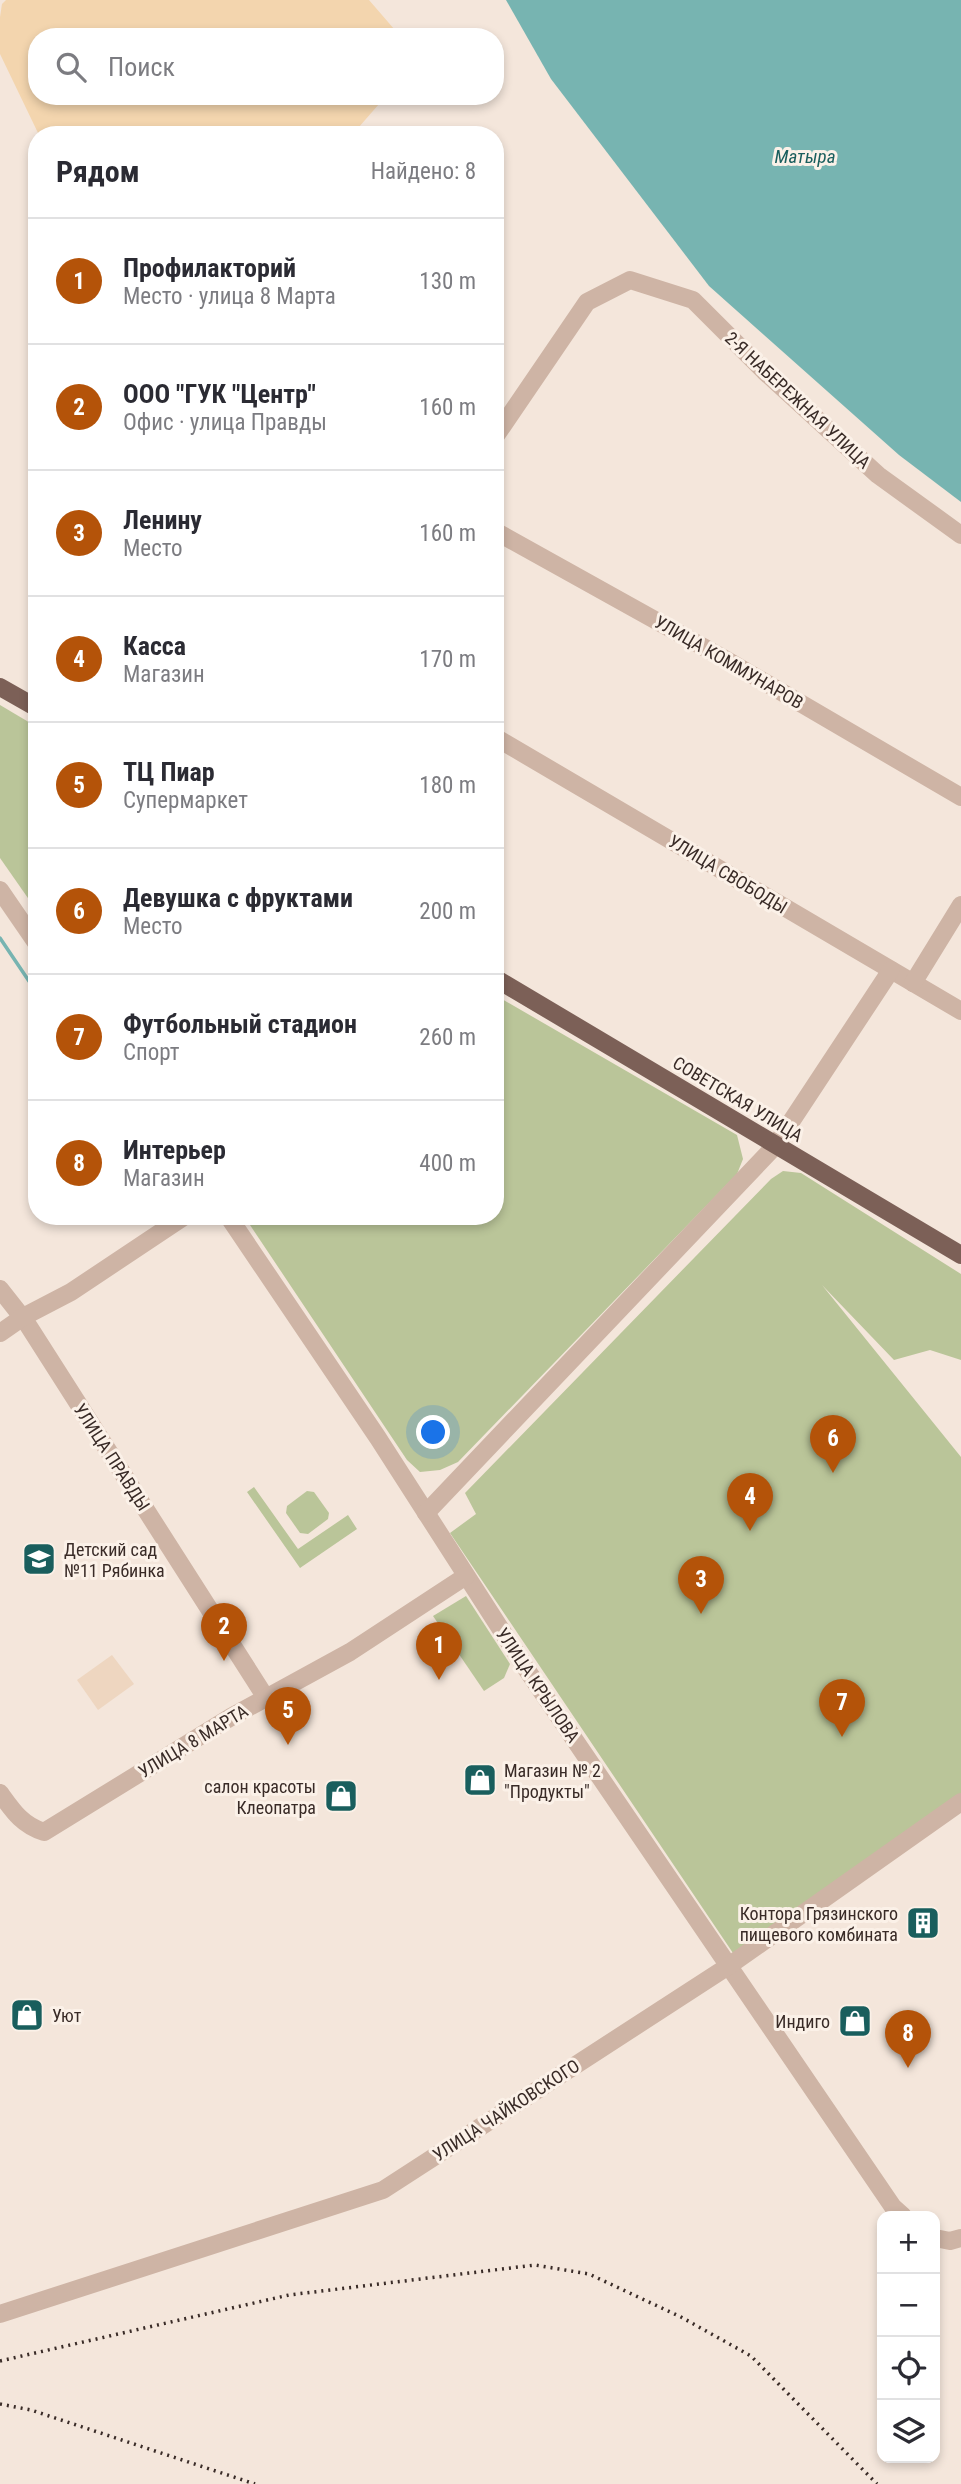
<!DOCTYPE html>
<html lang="ru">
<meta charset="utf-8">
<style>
body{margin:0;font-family:"Roboto Condensed",sans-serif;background:#f7f7f7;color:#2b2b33}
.controls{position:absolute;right:21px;bottom:21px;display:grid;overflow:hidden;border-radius:14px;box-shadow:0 4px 10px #0003}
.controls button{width:63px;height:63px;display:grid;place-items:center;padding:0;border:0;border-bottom:2px solid #e1e1e2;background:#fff;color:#2b2b33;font:35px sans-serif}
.you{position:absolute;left:434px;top:1433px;width:24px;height:24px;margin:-18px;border:5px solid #fff;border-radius:50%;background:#1a73e8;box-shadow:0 0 0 10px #1a73e833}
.badge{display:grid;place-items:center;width:46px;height:46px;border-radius:50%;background:#b45309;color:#fff;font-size:23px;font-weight:700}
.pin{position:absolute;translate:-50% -58px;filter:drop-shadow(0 2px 4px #0008)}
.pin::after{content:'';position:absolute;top:37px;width:24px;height:21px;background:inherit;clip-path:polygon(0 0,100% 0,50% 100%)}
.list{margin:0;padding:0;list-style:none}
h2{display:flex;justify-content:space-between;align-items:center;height:91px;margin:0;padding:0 28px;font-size:30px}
h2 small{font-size:23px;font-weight:400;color:#7c7c81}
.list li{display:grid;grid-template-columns:46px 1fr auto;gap:21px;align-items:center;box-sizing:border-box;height:126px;padding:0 28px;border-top:2px solid #e1e1e2}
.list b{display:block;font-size:26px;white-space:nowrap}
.list p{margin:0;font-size:23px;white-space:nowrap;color:#7c7c81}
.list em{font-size:23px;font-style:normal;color:#7c7c81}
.icon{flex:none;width:38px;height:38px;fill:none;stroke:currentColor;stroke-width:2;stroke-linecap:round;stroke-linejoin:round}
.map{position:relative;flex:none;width:961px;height:2484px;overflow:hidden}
.search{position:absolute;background:#fff;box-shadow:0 4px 10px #0003;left:28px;top:28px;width:476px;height:77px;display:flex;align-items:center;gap:18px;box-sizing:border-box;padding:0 24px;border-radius:28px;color:#7c7c81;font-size:26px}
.panel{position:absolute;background:#fff;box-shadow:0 4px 10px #0003;left:28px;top:126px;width:476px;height:1099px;border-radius:28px}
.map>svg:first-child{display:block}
.green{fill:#bac599}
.sand{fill:#f3d5ae}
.plaza{fill:#eed6c0}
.water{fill:#77b4b1}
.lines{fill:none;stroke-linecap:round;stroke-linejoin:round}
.stream{stroke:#77b4b1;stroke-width:3.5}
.minor{stroke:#ceb4a5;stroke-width:18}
.major{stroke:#7c6057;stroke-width:18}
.rail{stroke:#392b27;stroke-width:3.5;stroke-dasharray:2 5;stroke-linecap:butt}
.labels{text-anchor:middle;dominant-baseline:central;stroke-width:6;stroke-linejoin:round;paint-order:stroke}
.street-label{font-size:18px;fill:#392b27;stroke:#fbf1e8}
.poi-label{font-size:18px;fill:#392b27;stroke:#fbf1e8;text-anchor:start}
.water-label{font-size:19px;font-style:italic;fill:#195e5d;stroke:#fbf1e8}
</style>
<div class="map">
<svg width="961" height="2484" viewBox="0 0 961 2484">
<rect width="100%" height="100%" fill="#f4e6db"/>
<g class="green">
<path d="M0,705L37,727V911L0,858Z"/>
<path d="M495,995L737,1135L743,1159L737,1174L458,1462L440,1470L420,1472L407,1460L244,1216H495Z"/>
<path d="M783,1171L801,1173L961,1274V1360L930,1350L894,1360L822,1285L961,1457V1797L735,1956L450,1533L476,1514L465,1493L771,1179Z"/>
<path d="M254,1487L298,1549L348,1515L357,1529L300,1568L247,1492Z"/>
<path d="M307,1491L314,1492L329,1513L328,1519L308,1534L300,1533L286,1513L287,1506Z"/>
<path d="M466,1596L510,1664L504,1678L484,1691L433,1616Z"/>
</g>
<path class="sand" d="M6,0H369L401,37H37V96H386L352,135H39L0,54V17L2,4Z"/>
<path class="plaza" d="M112,1655L134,1684L98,1710L77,1680Z"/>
<path class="water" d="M506,0H961V502L899,455L709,286L551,79Z"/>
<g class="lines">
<path class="stream" d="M0,938L37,993"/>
<g class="minor">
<path d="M495,437L587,302L630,280L693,300L764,371L878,475L961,535"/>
<path d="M495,531L725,659L961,797"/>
<path d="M495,737L961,1011"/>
<path d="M0,890L37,944"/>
<path d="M913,983L961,905"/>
<path d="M228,1216L378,1438L527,1670L893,2207L903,2216"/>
<path d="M0,1289L26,1322L266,1698"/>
<path d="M0,1333L23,1317L71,1292L185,1216"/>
<path d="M426,1513L775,1146L891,970"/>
<path d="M0,1793C13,1811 22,1825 44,1832L231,1717L350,1652L466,1576"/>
<path d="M935,2238L950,2241L961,2238"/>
<path d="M0,2314L383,2190L730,1965L961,1802"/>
</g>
<g class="major">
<path d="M0,687L37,708"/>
<path d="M495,978L961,1255"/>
</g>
<g class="rail">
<path d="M0,2361L289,2295L535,2265L589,2274L681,2317L751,2356L877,2484"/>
<path d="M0,2404L31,2410L255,2484"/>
</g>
</g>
<defs>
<symbol id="school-square" viewBox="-11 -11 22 22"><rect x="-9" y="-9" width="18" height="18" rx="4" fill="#195e5d" stroke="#fbf1e8"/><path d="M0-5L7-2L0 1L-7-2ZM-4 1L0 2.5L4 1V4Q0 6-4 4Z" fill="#fff"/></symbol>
<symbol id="shop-square" viewBox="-11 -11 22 22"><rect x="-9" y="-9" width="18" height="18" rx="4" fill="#195e5d" stroke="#fbf1e8"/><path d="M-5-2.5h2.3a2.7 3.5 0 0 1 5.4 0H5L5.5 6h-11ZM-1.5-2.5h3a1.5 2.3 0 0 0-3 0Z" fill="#fff"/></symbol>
<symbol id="building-square" viewBox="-11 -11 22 22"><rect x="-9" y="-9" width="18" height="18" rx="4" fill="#195e5d" stroke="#fbf1e8"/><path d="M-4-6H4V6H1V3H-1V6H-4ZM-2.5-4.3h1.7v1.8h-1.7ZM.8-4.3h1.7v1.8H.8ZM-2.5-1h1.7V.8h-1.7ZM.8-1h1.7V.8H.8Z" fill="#fff"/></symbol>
</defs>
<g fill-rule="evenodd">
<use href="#school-square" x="20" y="1540" width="38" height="38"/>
<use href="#shop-square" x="461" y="1761" width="38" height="38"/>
<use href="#shop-square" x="322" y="1777" width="38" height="38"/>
<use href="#building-square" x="904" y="1904" width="38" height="38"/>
<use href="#shop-square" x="8" y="1996" width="38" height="38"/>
<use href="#shop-square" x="836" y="2002" width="38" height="38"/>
</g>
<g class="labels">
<g class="street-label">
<text transform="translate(798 400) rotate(43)">2-Я НАБЕРЕЖНАЯ УЛИЦА</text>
<text transform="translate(729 662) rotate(30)">УЛИЦА КОММУНАРОВ</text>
<text transform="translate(728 874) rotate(31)">УЛИЦА СВОБОДЫ</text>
<text transform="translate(738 1099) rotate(31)">СОВЕТСКАЯ УЛИЦА</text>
<text transform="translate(112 1457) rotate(57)">УЛИЦА ПРАВДЫ</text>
<text transform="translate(538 1685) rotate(56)">УЛИЦА КРЫЛОВА</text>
<text transform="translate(193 1741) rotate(-31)">УЛИЦА 8 МАРТА</text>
<text transform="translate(506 2110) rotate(-33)">УЛИЦА ЧАЙКОВСКОГО</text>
</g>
<g class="poi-label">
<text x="64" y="1549">Детский сад<tspan x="64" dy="21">№11 Рябинка</tspan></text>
<text x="504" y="1770">Магазин № 2<tspan x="504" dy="21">"Продукты"</tspan></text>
<text x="316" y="1786" text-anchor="end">салон красоты<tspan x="316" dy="21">Клеопатра</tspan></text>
<text x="898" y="1913" text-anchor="end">Контора Грязинского<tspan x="898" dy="21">пищевого комбината</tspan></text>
<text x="52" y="2015">Уют</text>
<text x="830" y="2021" text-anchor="end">Индиго</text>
</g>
<g class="water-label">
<text x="805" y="156">Матыра</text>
</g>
</g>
</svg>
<div class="controls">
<button>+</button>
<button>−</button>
<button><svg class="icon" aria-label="locate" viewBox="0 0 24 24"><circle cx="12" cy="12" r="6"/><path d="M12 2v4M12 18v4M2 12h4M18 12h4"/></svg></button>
<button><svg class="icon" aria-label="layers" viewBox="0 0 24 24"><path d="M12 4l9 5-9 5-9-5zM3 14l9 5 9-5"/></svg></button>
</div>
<div class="you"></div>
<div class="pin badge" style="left:439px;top:1680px">1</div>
<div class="pin badge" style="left:224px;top:1661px">2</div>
<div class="pin badge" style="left:701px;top:1614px">3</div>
<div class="pin badge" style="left:750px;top:1531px">4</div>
<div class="pin badge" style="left:288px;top:1745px">5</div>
<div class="pin badge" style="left:833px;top:1473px">6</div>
<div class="pin badge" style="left:842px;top:1737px">7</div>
<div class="pin badge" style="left:908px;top:2068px">8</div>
<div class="search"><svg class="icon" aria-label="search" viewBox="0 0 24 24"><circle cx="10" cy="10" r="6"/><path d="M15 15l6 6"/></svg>Поиск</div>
<section class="panel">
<h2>Рядом<small>Найдено: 8</small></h2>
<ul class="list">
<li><span class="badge">1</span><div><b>Профилакторий</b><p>Место · улица 8 Марта</p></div><em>130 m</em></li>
<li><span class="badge">2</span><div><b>ООО &quot;ГУК &quot;Центр&quot;</b><p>Офис · улица Правды</p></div><em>160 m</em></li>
<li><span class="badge">3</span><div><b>Ленину</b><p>Место</p></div><em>160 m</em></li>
<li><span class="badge">4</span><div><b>Касса</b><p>Магазин</p></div><em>170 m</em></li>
<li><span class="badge">5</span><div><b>ТЦ Пиар</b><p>Супермаркет</p></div><em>180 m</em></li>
<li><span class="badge">6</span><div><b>Девушка с фруктами</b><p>Место</p></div><em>200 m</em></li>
<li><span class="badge">7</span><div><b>Футбольный стадион</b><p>Спорт</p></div><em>260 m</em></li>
<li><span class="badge">8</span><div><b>Интерьер</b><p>Магазин</p></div><em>400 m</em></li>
</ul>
</section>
</div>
